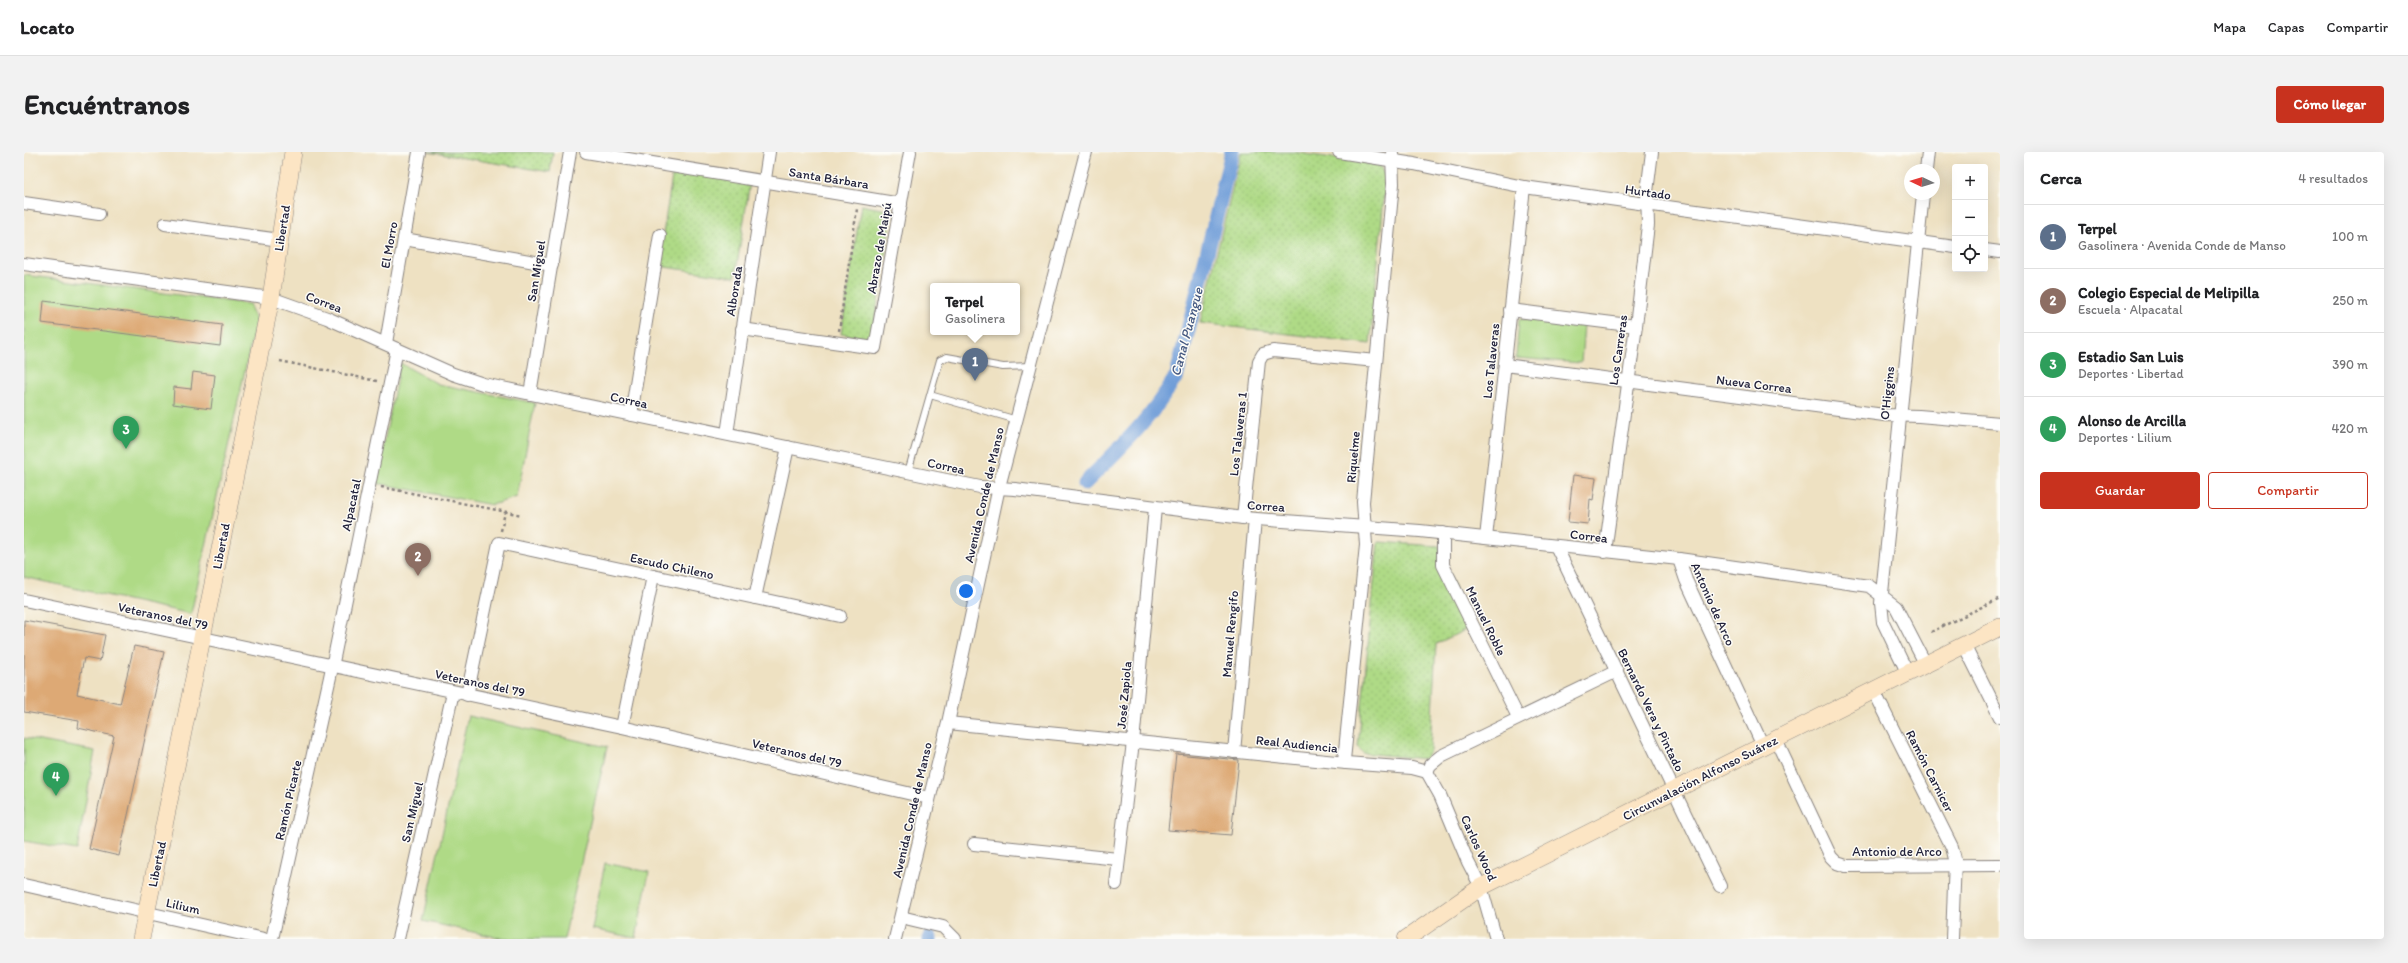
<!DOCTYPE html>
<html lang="es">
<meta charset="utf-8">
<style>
body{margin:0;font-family:Itim,sans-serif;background:#f2f2f2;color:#202124}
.controls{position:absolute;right:12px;top:12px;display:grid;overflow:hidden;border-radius:4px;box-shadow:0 4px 16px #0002}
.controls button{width:36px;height:36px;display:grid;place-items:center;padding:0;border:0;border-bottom:1px solid #e0e0e0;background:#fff;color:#202124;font:20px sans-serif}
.compass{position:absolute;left:1880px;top:12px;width:36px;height:36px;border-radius:50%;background:#fff;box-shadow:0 4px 16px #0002;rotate:274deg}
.you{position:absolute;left:942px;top:439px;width:14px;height:14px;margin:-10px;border:3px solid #fff;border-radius:50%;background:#1a73e8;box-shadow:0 0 0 6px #1a73e833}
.badge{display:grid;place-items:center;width:26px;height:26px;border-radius:50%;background:#c8321e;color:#fff;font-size:13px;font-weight:700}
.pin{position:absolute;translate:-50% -33px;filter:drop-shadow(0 1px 2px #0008)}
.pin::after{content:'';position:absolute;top:21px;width:14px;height:12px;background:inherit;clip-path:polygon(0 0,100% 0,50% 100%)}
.popup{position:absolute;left:906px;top:131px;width:90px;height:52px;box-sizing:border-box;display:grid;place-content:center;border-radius:4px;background:#fff;filter:drop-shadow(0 1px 3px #0005);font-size:13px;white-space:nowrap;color:#757577}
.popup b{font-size:15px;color:#202124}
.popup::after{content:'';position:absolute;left:50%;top:100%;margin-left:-8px;border:8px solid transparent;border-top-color:#fff}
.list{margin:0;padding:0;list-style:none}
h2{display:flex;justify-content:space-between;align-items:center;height:52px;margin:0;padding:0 16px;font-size:17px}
h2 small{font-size:13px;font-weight:400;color:#757577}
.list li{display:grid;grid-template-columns:26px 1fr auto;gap:12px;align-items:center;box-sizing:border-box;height:64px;padding:0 16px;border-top:1px solid #e0e0e0}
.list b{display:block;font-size:15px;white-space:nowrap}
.list p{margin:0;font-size:13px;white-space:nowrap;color:#757577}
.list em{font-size:13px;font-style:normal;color:#757577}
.actions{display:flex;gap:8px;padding:12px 16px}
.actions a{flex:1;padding:9px 0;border:1px solid #c8321e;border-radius:4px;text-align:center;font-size:14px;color:#c8321e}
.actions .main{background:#c8321e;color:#fff}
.icon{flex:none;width:22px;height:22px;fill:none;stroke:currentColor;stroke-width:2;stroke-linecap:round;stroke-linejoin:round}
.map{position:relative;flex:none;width:1976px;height:787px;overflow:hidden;border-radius:4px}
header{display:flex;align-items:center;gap:24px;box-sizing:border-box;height:56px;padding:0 20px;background:#fff;border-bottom:1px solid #e0e0e0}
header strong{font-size:19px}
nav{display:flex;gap:22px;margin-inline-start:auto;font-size:14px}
.intro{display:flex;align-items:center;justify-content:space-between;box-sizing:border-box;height:96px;padding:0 24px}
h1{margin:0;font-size:28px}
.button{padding:10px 18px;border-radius:4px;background:#c8321e;color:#fff;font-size:14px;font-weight:700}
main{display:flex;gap:24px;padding:0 24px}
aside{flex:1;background:#fff;border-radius:4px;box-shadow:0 4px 16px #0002}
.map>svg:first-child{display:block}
.grass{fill:#afda86;stroke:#687e60}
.park{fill:url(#park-dots);stroke:#687e60}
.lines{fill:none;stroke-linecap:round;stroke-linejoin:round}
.canal{stroke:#6f9dd8;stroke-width:15}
.building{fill:#dda974}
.lane-casing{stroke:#88827e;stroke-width:8}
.street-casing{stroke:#88827e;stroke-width:14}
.secondary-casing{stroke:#88827e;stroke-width:18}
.path{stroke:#88827e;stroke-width:2.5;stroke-dasharray:3 3;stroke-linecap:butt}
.lane{stroke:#fff;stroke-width:6}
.street{stroke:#fff;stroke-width:12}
.secondary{stroke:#fce5c4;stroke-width:17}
.labels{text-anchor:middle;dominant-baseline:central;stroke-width:3;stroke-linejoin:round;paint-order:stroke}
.street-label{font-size:13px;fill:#22223b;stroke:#fdfcf7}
.water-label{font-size:14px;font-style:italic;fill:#455982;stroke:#fdfcf7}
</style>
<header>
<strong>Locato</strong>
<nav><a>Mapa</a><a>Capas</a><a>Compartir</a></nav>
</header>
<div class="intro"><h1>Encuéntranos</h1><a class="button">Cómo llegar</a></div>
<main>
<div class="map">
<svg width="1976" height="787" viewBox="0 0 1976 787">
<defs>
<pattern id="park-dots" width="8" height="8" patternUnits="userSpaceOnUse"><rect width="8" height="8" fill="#afda86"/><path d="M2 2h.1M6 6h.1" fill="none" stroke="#96bb75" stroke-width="1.8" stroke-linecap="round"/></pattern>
</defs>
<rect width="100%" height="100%" fill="#fdfcf7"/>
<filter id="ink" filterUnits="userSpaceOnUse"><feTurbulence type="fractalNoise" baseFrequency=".025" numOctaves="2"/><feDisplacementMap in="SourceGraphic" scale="8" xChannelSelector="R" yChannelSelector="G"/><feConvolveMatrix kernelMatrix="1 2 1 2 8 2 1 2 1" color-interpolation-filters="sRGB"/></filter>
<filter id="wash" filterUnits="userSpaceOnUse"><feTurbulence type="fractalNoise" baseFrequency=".012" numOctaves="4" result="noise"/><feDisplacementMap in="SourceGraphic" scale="16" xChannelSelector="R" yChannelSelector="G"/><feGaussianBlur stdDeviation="0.9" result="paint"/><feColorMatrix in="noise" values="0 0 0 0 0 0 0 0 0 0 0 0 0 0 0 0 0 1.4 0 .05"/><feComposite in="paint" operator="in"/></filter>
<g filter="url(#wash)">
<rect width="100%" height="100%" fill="#eee1c2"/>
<g class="grass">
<path d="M0,123L225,152L232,168L167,462L0,425Z"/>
<path d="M1495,167L1560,172L1557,211L1492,206Z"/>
<path d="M376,211L414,232L511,251L493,345L468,353L352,331Z"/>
<path d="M444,564L583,595L540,787H481L399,769Z"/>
<path d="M0,586L71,599L53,698L0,689Z"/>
<path d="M581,711L625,720L612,786L568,777Z"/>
</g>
<g class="park">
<path d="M404,0H529L526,20Z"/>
<path d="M1217,0H1269L1355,13L1362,25L1346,192L1176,171Z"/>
<path d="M649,18L726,30L711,125L634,114Z"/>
<path d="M837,53L868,59L848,187L817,182Z"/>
<path d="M1354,390L1415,394L1445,476L1412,492L1406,598L1401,607L1339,601L1334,595Z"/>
</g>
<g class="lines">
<g class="canal">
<path d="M1061,331C1098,294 1126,268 1153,223L1208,0"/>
<path d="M906,787V785"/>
</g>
</g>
<g id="blocks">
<g class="building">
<path d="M20,149L198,173L196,194L18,171Z"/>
<path d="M169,220L191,223L187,257L149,252L150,235L167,237Z"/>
<path d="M1549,323L1572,326L1569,348L1566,347L1564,372L1544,370Z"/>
<path d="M0,468L81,483L76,509L60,506L53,542L96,552L110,494L140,500L95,704L65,697L90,584L54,576L55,569L0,560Z"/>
<path d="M1152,602L1215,608L1207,683L1144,678Z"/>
</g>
</g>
</g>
<g filter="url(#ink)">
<use href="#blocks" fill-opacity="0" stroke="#88827e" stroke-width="1"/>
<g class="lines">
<defs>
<g id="lane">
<path d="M906,243L993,268"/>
<path d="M884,320L916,208L923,205L979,215L1006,214"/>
</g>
<g id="street">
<path d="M562,0L877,52"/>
<path d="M1315,0L1390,12L1500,35L1931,95"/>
<path d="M1902,18L1904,0"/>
<path d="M0,51L75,62"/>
<path d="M141,72L256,88"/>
<path d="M380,87L528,113"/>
<path d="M1961,98L1976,100"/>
<path d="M0,112L247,146L303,166L429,222L459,232L956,335L991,337L1219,366L1396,379L1655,407L1845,434L1872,455L1902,513"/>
<path d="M1486,158L1612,174"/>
<path d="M718,177L851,196L886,0"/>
<path d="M362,191L395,0"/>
<path d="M1481,213L1860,263L1895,264L1976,271"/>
<path d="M506,242L546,0"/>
<path d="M607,263L636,83"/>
<path d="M703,282L745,0"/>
<path d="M1219,366L1235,209L1239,202L1249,199L1352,209"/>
<path d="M1419,381V413L1494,565"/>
<path d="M1462,386L1500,35"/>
<path d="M1532,394L1696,734"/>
<path d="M1581,400L1612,174L1624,73L1623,40L1628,0"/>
<path d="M1655,407L1662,428L1739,594"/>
<path d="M731,446L764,295"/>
<path d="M0,448L598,575L905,646"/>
<path d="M1940,493L1976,565"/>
<path d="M1884,522L1859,470L1857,451L1899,42"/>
<path d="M1850,539L1928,695L1931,707L1928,787"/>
<path d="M443,543L475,391L816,464"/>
<path d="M924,571L1322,611L1388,616L1403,620"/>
<path d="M598,575L629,424"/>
<path d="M1752,588L1807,705L1813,711L1822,714L1976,713"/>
<path d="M1210,600L1231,367"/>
<path d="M1322,611L1320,608L1342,393L1339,350L1369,32L1368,1"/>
<path d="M1403,620L1406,613L1417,604L1593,519"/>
<path d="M1403,620L1416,643L1444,710L1457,735L1472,787"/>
<path d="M950,692L1094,707"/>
<path d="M1092,732L1109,590L1131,356"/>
<path d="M0,733L240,787"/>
<path d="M877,765L919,775L931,787"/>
<path d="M248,787L306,525L373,197"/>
<path d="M374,787L429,540"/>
<path d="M871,787L924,571L975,335L1062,0"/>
</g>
<g id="secondary">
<path d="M117,787L247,146L269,0"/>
<path d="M1382,787L1457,735L1976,475"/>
</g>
</defs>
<use href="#lane" class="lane-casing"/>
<use href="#street" class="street-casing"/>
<use href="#secondary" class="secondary-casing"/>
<g class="path">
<path d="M815,179L833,57"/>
<path d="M256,209L353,229"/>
<path d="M357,335L498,363"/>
<path d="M477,379L481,360"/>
<path d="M1907,480L1976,446"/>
</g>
<use href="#lane" class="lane"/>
<use href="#street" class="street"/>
<use href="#secondary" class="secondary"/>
</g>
</g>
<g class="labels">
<g class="street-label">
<text transform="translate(805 26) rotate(9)">Santa Bárbara</text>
<text transform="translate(1624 40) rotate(8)">Hurtado</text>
<text transform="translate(258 76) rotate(-81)">Libertad</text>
<text transform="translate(365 93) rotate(-80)">El Morro</text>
<text transform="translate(855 96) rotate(-80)">Abrazo de Maipú</text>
<text transform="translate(512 119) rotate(-81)">San Miguel</text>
<text transform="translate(710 139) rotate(-81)">Alborada</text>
<text transform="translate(300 150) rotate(21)">Correa</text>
<text transform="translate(1594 198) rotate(-82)">Los Carreras</text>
<text transform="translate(1467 209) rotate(-84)">Los Talaveras</text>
<text transform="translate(1730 232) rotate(7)">Nueva Correa</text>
<text transform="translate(1863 241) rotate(-84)">O'Higgins</text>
<text transform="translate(605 248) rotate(12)">Correa</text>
<text transform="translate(1214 282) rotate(-84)">Los Talaveras 1</text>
<text transform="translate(1329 305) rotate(-85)">Riquelme</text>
<text transform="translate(922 314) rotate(12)">Correa</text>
<text transform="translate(960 343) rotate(-77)">Avenida Conde de Manso</text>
<text transform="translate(327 353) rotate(-78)">Alpacatal</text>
<text transform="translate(1242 354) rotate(4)">Correa</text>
<text transform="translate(1565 384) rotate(7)">Correa</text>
<text transform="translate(197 394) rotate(-79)">Libertad</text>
<text transform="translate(648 414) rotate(12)">Escudo Chileno</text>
<text transform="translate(1689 452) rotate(66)">Antonio de Arco</text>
<text transform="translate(139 464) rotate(12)">Veteranos del 79</text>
<text transform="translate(1462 469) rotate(64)">Manuel Roble</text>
<text transform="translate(1206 482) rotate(-85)">Manuel Rengifo</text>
<text transform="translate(456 531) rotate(12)">Veteranos del 79</text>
<text transform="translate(1100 543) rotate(-85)">José Zapiola</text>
<text transform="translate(1627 558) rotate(64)">Bernardo Vera y Pintado</text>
<text transform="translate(1273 592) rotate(6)">Real Audiencia</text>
<text transform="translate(773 601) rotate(13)">Veteranos del 79</text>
<text transform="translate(1906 619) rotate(63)">Ramón Carnicer</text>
<text transform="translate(1676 626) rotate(-27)">Circunvalación Alfonso Suárez</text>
<text transform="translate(264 648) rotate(-77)">Ramón Picarte</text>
<text transform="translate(888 658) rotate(-77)">Avenida Conde de Manso</text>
<text transform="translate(388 660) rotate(-77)">San Miguel</text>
<text transform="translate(1455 696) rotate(66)">Carlos Wood</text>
<text x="1873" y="699">Antonio de Arco</text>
<text transform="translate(133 712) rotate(-78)">Libertad</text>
<text transform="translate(159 754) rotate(13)">Lilium</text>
</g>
<g class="water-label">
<text transform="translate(1163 180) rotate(-75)">Canal Puangue</text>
</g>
</g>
</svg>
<div class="controls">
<button>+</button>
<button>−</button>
<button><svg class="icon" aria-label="locate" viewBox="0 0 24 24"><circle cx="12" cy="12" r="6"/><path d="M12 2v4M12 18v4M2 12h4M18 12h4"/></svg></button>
</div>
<svg class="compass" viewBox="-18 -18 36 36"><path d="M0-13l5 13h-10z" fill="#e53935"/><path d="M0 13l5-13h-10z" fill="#757577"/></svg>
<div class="you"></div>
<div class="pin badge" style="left:951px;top:229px;background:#5c6f8a">1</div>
<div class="popup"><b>Terpel</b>Gasolinera</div>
<div class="pin badge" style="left:394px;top:424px;background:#8d6e63">2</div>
<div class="pin badge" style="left:102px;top:297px;background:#2e9e5b">3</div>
<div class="pin badge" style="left:32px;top:644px;background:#2e9e5b">4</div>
</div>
<aside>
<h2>Cerca<small>4 resultados</small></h2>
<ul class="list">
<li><span class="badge" style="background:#5c6f8a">1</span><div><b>Terpel</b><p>Gasolinera · Avenida Conde de Manso</p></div><em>100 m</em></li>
<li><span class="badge" style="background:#8d6e63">2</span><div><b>Colegio Especial de Melipilla</b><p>Escuela · Alpacatal</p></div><em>250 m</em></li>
<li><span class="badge" style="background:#2e9e5b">3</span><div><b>Estadio San Luis</b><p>Deportes · Libertad</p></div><em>390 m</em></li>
<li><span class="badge" style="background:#2e9e5b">4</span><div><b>Alonso de Arcilla</b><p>Deportes · Lilium</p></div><em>420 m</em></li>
</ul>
<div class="actions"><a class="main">Guardar</a><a>Compartir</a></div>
</aside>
</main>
